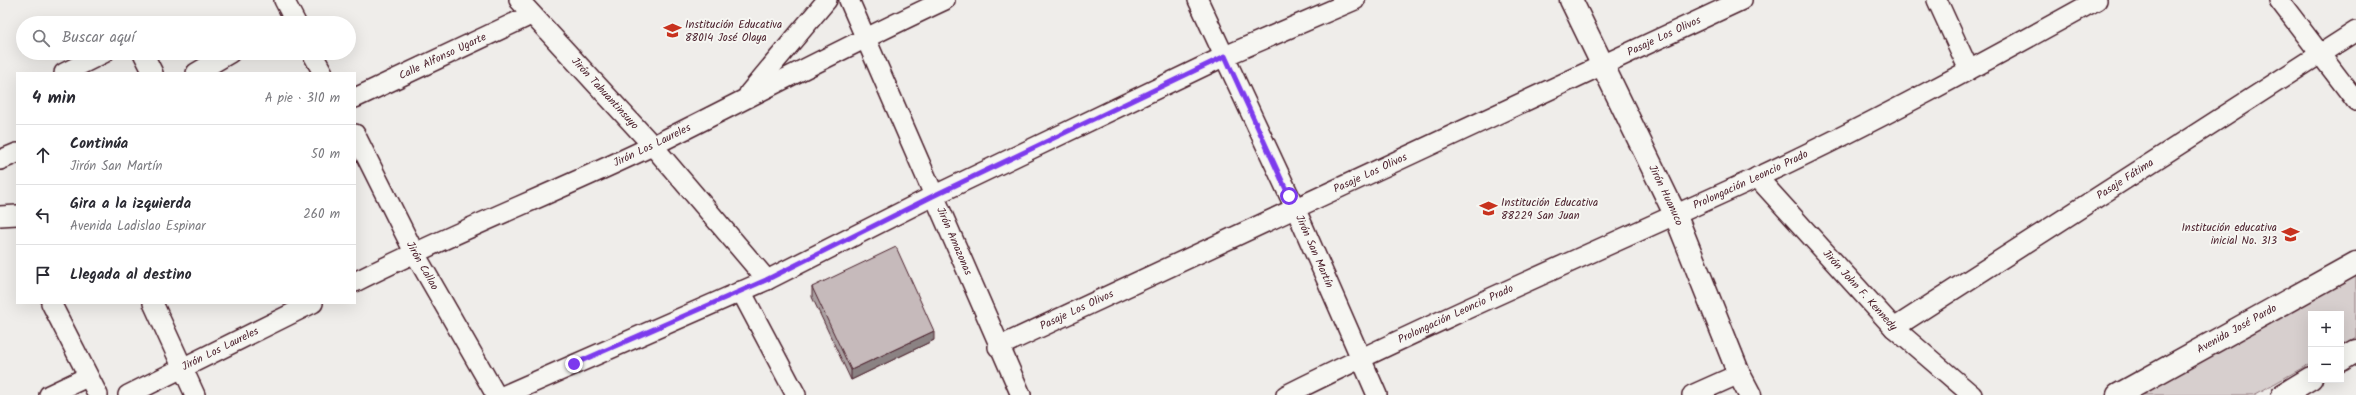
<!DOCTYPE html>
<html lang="es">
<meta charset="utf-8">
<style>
body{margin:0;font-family:Kalam,sans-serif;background:#f2f2f3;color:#2b2b33}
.controls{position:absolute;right:12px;bottom:12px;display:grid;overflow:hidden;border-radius:0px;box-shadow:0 4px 16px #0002}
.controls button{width:36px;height:36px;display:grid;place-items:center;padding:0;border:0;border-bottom:1px solid #e1e1e2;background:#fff;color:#2b2b33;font:20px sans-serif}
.stop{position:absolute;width:12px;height:12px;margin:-9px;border:3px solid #7c3aed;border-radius:50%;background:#fff}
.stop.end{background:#7c3aed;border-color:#fff;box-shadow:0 1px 4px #0008}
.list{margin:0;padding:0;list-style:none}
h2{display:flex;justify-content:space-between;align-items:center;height:52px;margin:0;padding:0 16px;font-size:17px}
h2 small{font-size:13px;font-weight:400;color:#7c7c81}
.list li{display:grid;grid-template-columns:26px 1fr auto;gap:12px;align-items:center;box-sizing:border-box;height:60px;padding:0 16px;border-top:1px solid #e1e1e2}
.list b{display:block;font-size:15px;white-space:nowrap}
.list p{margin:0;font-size:13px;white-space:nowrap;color:#7c7c81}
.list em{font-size:13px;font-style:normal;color:#7c7c81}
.icon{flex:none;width:22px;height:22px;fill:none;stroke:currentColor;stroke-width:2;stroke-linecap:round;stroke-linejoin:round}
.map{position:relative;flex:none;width:2356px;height:395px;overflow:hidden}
.search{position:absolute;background:#fff;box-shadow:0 4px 16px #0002;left:16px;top:16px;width:340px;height:44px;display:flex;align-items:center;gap:10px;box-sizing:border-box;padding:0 14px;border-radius:22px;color:#7c7c81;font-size:15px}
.panel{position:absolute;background:#fff;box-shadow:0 4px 16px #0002;left:16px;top:72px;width:340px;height:232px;border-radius:0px}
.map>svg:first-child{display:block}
.green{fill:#d7cfce;stroke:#90777c}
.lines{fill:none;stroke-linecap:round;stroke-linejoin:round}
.minor-casing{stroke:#4a1f2b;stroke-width:22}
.secondary-casing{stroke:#4a1f2b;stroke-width:25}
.primary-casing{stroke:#4a1f2b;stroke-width:25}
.minor{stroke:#f6f6f2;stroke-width:19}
.secondary{stroke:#f6f6f2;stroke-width:22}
.primary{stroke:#f6f6f2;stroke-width:22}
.wall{fill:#aaa0a1;stroke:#4a1f2b}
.shaded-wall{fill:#8b8283;stroke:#4a1f2b}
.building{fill:#c6babb;stroke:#4a1f2b}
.route{stroke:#7c3aed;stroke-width:5}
.labels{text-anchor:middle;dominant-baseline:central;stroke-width:4;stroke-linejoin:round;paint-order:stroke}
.poi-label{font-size:11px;fill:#4a1f2b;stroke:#f6f6f2;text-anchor:start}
.street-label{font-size:11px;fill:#4a1f2b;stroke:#f6f6f2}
</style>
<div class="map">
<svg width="2356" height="395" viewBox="0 0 2356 395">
<rect width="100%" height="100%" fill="#efedea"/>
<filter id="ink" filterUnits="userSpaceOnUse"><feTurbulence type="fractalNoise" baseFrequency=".025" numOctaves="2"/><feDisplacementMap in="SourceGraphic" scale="8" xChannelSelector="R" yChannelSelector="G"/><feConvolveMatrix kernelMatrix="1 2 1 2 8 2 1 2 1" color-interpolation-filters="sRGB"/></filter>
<g filter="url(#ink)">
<path class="green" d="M2356,269V337L2341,346V314H2311V363L2254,395H2134Z"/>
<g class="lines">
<defs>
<g id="minor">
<path d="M284,0L296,23"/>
<path id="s1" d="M519,0L653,146L767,280"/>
<path id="s2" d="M849,0L1021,395"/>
<path id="s3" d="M1198,0L1296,210L1377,395"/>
<path d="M1937,0L1969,70"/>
<path d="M2279,0L2356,101"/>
<path d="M143,53L153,73"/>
<path d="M312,53L323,73"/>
<path d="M64,73L104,53"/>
<path d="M196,73L230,53"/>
<path d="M749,93L827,0"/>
<path id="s4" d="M355,98L531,15"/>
<path id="s5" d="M355,134L414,252L496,395"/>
<path d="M0,160L17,153"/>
<path id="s6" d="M1757,177L1894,328L1972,395"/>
<path d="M0,216L17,215"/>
<path id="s7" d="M355,282C453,232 555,193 654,145C751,97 846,46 945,0"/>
<path d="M741,291L796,395"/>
<path d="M51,303L98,395"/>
<path d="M153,303L195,395"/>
<path id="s8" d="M1894,328L2356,31"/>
<path id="s9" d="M998,347L1742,0"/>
<path d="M49,395L87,377"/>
<path id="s10" d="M128,395L313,303"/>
<path d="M505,395L767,280L933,196L1225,56L1355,0"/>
<path id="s11" d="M1286,395C1441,318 1599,250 1756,178C1872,124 1985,62 2097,0"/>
<path d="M1692,395L1739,374"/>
</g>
<g id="secondary">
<path id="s12" d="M1571,0L1675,214L1739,374L1750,395"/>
</g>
<g id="primary">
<path d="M2341,360L2356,351"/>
<path id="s13" d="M2118,395L2356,263"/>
<path d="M2283,395L2311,378"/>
</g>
</defs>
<use href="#minor" class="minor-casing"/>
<use href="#secondary" class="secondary-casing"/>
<use href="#primary" class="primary-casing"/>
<use href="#minor" class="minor"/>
<use href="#secondary" class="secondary"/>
<use href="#primary" class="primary"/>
</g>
<path class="wall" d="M812,287L934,340L851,380L812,297Z"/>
<path class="shaded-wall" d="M934,331V340L851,380V370Z"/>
<path class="building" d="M896,247L934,331L851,370L812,287Z"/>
</g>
<g class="lines" filter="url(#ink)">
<path class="route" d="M574,364L766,280L933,196L1225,56L1289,196"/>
</g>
<defs>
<symbol id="school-bare" viewBox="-9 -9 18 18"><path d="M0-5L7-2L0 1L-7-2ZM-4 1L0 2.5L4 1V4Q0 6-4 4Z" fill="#c8321e" stroke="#f6f6f2" stroke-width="2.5" paint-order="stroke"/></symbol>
</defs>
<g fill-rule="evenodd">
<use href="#school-bare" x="660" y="18" width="25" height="25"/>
<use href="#school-bare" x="1476" y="196" width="25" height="25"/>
<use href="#school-bare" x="2278" y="222" width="25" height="25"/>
</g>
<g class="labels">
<g class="poi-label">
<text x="685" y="25">Institución Educativa<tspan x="685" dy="13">88014 José Olaya</tspan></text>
<text x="1501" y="203">Institución Educativa<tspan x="1501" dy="13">88229 San Juan</tspan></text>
<text x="2277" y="228" text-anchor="end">Institución educativa<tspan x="2277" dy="13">inicial No. 313</tspan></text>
</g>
<g class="street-label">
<text stroke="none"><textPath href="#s9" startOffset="735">Pasaje Los Olivos</textPath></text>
<text stroke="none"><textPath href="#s4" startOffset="97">Calle Alfonso Ugarte</textPath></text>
<text stroke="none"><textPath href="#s1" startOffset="127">Jirón Tahuantinsuyo</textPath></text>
<text stroke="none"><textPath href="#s7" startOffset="327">Jirón Los Laureles</textPath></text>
<text stroke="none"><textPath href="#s9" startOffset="411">Pasaje Los Olivos</textPath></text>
<text stroke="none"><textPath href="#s11" startOffset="512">Prolongación Leoncio Prado</textPath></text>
<text stroke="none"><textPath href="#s8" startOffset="275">Pasaje Fátima</textPath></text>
<text stroke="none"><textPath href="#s12" startOffset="217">Jirón Huanuco</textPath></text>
<text stroke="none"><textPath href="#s2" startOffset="263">Jirón Amazonas</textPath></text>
<text stroke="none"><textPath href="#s3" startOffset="277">Jirón San Martín</textPath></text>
<text stroke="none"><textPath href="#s5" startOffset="148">Jirón Callao</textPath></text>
<text stroke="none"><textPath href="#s6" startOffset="153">Jirón John F. Kennedy</textPath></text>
<text stroke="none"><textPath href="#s9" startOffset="87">Pasaje Los Olivos</textPath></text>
<text stroke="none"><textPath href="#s11" startOffset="188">Prolongación Leoncio Prado</textPath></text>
<text stroke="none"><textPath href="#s13" startOffset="136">Avenida José Pardo</textPath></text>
<text stroke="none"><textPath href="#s10" startOffset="103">Jirón Los Laureles</textPath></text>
</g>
</g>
</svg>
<div class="controls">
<button>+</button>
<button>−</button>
</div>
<div class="stop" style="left:1289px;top:196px"></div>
<div class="stop end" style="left:574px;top:364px"></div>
<div class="search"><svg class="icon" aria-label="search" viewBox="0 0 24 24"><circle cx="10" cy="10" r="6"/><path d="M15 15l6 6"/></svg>Buscar aquí</div>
<section class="panel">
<h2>4 min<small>A pie · 310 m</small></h2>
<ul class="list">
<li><svg class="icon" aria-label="ahead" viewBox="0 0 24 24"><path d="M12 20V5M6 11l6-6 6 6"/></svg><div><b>Continúa</b><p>Jirón San Martín</p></div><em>50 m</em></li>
<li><svg class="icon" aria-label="left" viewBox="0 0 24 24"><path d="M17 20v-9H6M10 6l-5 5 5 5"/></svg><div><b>Gira a la izquierda</b><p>Avenida Ladislao Espinar</p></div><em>260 m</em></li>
<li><svg class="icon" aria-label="arrive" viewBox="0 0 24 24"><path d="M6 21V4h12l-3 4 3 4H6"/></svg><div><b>Llegada al destino</b></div></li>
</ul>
</section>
</div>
